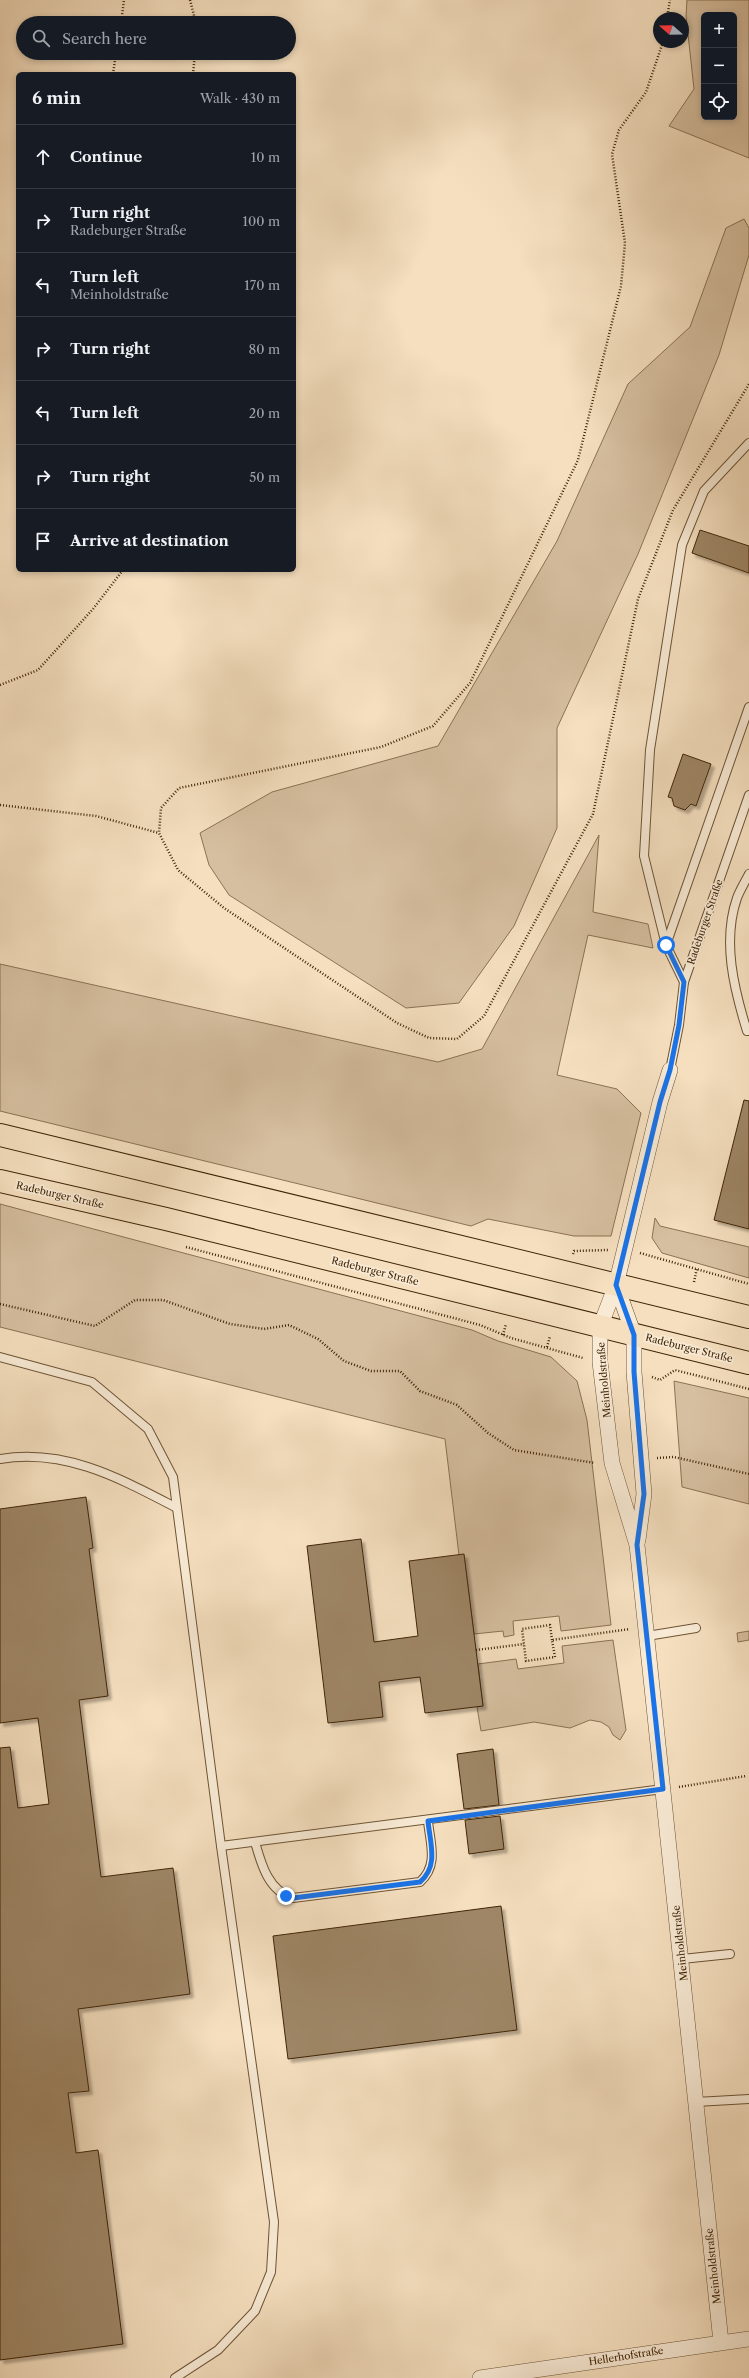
<!DOCTYPE html>
<meta charset="utf-8">
<style>
body{margin:0;font-family:"Libre Caslon Text",serif;background:#20242c;color:#f1f3f6}
.controls{position:absolute;right:12px;top:12px;display:grid;overflow:hidden;border-radius:6px;box-shadow:0 2px 6px #0003}
.controls button{width:36px;height:36px;display:grid;place-items:center;padding:0;border:0;border-bottom:1px solid #363941;background:#171b24;color:#f1f3f6;font:20px sans-serif}
.compass{position:absolute;left:653px;top:12px;width:36px;height:36px;border-radius:50%;background:#171b24;box-shadow:0 2px 6px #0003;rotate:290deg}
.stop{position:absolute;width:12px;height:12px;margin:-9px;border:3px solid #1a73e8;border-radius:50%;background:#fff}
.stop.end{background:#1a73e8;border-color:#fff;box-shadow:0 1px 4px #0008}
.list{margin:0;padding:0;list-style:none}
h2{display:flex;justify-content:space-between;align-items:center;height:52px;margin:0;padding:0 16px;font-size:17px}
h2 small{font-size:13px;font-weight:400;color:#9ea1a6}
.list li{display:grid;grid-template-columns:26px 1fr auto;gap:12px;align-items:center;box-sizing:border-box;height:64px;padding:0 16px;border-top:1px solid #363941}
.list b{display:block;font-size:15px;white-space:nowrap}
.list p{margin:0;font-size:13px;white-space:nowrap;color:#9ea1a6}
.list em{font-size:13px;font-style:normal;color:#9ea1a6}
.icon{flex:none;width:22px;height:22px;fill:none;stroke:currentColor;stroke-width:2;stroke-linecap:round;stroke-linejoin:round}
.map{position:relative;flex:none;width:749px;height:2378px;overflow:hidden}
.search{position:absolute;background:#171b24;box-shadow:0 2px 6px #0003;left:16px;top:16px;width:280px;height:44px;display:flex;align-items:center;gap:10px;box-sizing:border-box;padding:0 14px;border-radius:22px;color:#9ea1a6;font-size:15px}
.panel{position:absolute;background:#171b24;box-shadow:0 2px 6px #0003;left:16px;top:72px;width:280px;height:500px;border-radius:6px}
.map>svg:first-child{display:block}
.green{fill:#d6bfa0;stroke:#8b7253;fill-rule:evenodd}
.building{fill:#9e8666;stroke:#402506;filter:url(#shadow)}
.lines{fill:none;stroke-linecap:round;stroke-linejoin:round}
.lane-casing{stroke:#6d5434;stroke-width:10}
.street-casing{stroke:#6d5434;stroke-width:16}
.primary-casing{stroke:#402506;stroke-width:24}
.path{stroke:#402506;stroke-width:2.5;stroke-dasharray:1 2;stroke-linecap:butt}
.lane{stroke:#f8ead5;stroke-width:8}
.street{stroke:#f8ead5;stroke-width:15}
.primary{stroke:#f5dfbf;stroke-width:22}
.route{stroke:#1a73e8;stroke-width:5}
.labels{text-anchor:middle;dominant-baseline:central;stroke-width:3.5;stroke-linejoin:round;paint-order:stroke}
.street-label{font-size:10px;fill:#402506;stroke:#f8ead5}
</style>
<div class="map">
<svg width="749" height="2378" viewBox="0 0 749 2378">
<defs>
<filter id="shadow"><feDropShadow dx="3.5" dy="3.5" stdDeviation="1" flood-color="#0004"/></filter>
</defs>
<rect width="100%" height="100%" fill="#f5dfbf"/>
<filter id="stains"><feTurbulence type="fractalNoise" baseFrequency=".005" numOctaves="4"/><feColorMatrix values="0 0 0 0 .2 0 0 0 0 .09 0 0 0 0 .02 0 0 0 .5 -.17"/></filter>
<radialGradient id="worn" r=".72"><stop offset=".6" stop-color="#630" stop-opacity="0"/><stop offset="1" stop-color="#630" stop-opacity=".3"/></radialGradient>
<g class="green">
<path d="M687,0H749V158L669,126L694,89L686,16ZM704,15H734V117H704Z"/>
<path d="M744,219L749,228V255L719,355L638,554L557,728V828L514,926L459,1003L406,1008L229,895L209,865L200,833L272,792L438,746L557,541L628,384L690,327L726,228Z"/>
<path d="M599,835L593,912L648,924L653,948L588,935L557,1075L617,1089L641,1113L611,1236H574L488,1219L471,1226L0,1111V964L438,1062L482,1049Z"/>
<path d="M0,1204L472,1330L498,1341L551,1357L577,1381L587,1420L611,1625L561,1631L559,1616L513,1621L514,1635L504,1637L503,1631L474,1634L464,1555H459L445,1439L0,1327Z"/>
<path d="M655,1218L660,1226L749,1247V1278L662,1253L652,1238Z"/>
<path d="M674,1381L749,1398V1504L682,1487Z"/>
<path d="M749,1631V1640L738,1642L737,1633Z"/>
<path d="M613,1640L626,1730L620,1740L613,1735L609,1727L601,1722L590,1720L570,1728L534,1722L481,1731L477,1707L483,1706L478,1664L516,1659L518,1669L564,1663L562,1646Z"/>
</g>
<g class="building">
<path d="M700,530L749,546V573L692,553Z"/>
<path d="M683,754L711,764L696,806L691,804L685,810L674,806L672,798L668,797Z"/>
<path d="M744,1100L749,1101V1229L714,1220Z"/>
<path d="M86,1497L93,1548L89,1549L108,1696L79,1700L101,1877L173,1868L190,1994L78,2009L89,2091L68,2093L76,2153L98,2150L123,2344L0,2360V1748L10,1747L18,1808L49,1804L38,1718L0,1723V1509Z"/>
<path d="M361,1539L374,1642L418,1636L409,1561L464,1554L483,1706L425,1713L420,1677L379,1682L383,1717L328,1723L307,1546Z"/>
<path d="M493,1749L499,1805L464,1809L457,1754Z"/>
<path d="M500,1816L504,1849L469,1854L465,1820Z"/>
<path d="M501,1906L517,2030L288,2059L273,1936Z"/>
</g>
<g class="lines">
<defs>
<g id="lane">
<path d="M749,874C745,882 740,890 737,898C722,941 734,989 747,1031H749"/>
<path d="M666,945L644,856L650,750L682,545L704,491L749,443"/>
<path d="M684,982L666,945L749,707"/>
<path d="M670,1070L679,1025L684,982L749,795"/>
<path d="M0,1357L92,1382L148,1429L173,1477L221,1846L274,2222L271,2272L255,2311L218,2350L175,2378"/>
<path d="M0,1459C66,1448 121,1479 177,1508"/>
<path d="M647,1636L696,1628"/>
<path d="M255,1842C261,1863 268,1891 293,1898L420,1882C439,1865 430,1843 428,1821"/>
<path d="M221,1846L663,1789"/>
<path d="M682,1959L730,1954"/>
<path d="M696,2102L749,2099"/>
</g>
<g id="street">
<path d="M670,1070L660,1102L616,1285L600,1327V1362L612,1463L637,1545L721,2342"/>
<path d="M616,1285L634,1335V1372L644,1494L638,1540"/>
<path d="M480,2378L749,2339"/>
</g>
<g id="primary">
<path d="M0,1135L749,1317"/>
<path d="M0,1181L166,1219L749,1363"/>
</g>
</defs>
<use href="#lane" class="lane-casing"/>
<use href="#street" class="street-casing"/>
<use href="#primary" class="primary-casing"/>
<g class="path">
<path d="M190,0L196,23"/>
<path d="M667,18L670,0"/>
<path d="M121,23L124,0"/>
<path d="M663,42L646,92L619,130L612,154L625,243L621,286L578,460L470,683L433,726L381,747L179,788L161,808L159,833L178,870L224,908L397,1023L429,1038L457,1039L484,1016L593,814L638,599L673,510L749,384"/>
<path d="M113,74L116,53"/>
<path d="M193,74L195,53"/>
<path d="M0,685L38,670L93,609L123,570"/>
<path d="M0,805L96,816L159,833"/>
<path d="M186,1247L480,1325L511,1338L583,1358"/>
<path d="M640,1253L749,1284"/>
<path d="M573,1254L574,1251L608,1250"/>
<path d="M694,1282L697,1268"/>
<path d="M0,1304L95,1326L135,1300H163L230,1324L264,1329L289,1325L318,1339L344,1361L371,1371H400L420,1391L457,1405L488,1433L514,1450L595,1463"/>
<path d="M503,1335L506,1324"/>
<path d="M547,1347L550,1336"/>
<path d="M652,1377L660,1380L675,1370L749,1389"/>
<path d="M657,1458L674,1457L749,1474"/>
<path d="M552,1640L550,1625L522,1629L526,1661L555,1657L552,1640L630,1629"/>
<path d="M476,1650L524,1644"/>
<path d="M679,1787L746,1776"/>
</g>
<use href="#lane" class="lane"/>
<use href="#street" class="street"/>
<use href="#primary" class="primary"/>
</g>
<g class="lines">
<path class="route" d="M286,1896L293,1898L420,1882C439,1866 430,1843 428,1821L663,1789L637,1545L644,1494L634,1372V1335L616,1285L660,1102L670,1070L679,1025L684,982L666,945"/>
</g>
<g class="labels">
<g class="street-label">
<text transform="translate(705 922) rotate(-71)">Radeburger Straße</text>
<text transform="translate(60 1195) rotate(13)">Radeburger Straße</text>
<text transform="translate(375 1271) rotate(14)">Radeburger Straße</text>
<text transform="translate(689 1348) rotate(14)">Radeburger Straße</text>
<text transform="translate(604 1380) rotate(-95)">Meinholdstraße</text>
<text transform="translate(680 1943) rotate(-96)">Meinholdstraße</text>
<text transform="translate(713 2266) rotate(-96)">Meinholdstraße</text>
<text transform="translate(626 2356) rotate(-9)">Hellerhofstraße</text>
</g>
</g>
<rect width="100%" height="100%" filter="url(#stains)"/>
<rect width="100%" height="100%" fill="url(#worn)"/>
</svg>
<div class="controls">
<button>+</button>
<button>−</button>
<button><svg class="icon" aria-label="locate" viewBox="0 0 24 24"><circle cx="12" cy="12" r="6"/><path d="M12 2v4M12 18v4M2 12h4M18 12h4"/></svg></button>
</div>
<svg class="compass" viewBox="-18 -18 36 36"><path d="M0-13l5 13h-10z" fill="#e53935"/><path d="M0 13l5-13h-10z" fill="#9ea1a6"/></svg>
<div class="stop" style="left:666px;top:945px"></div>
<div class="stop end" style="left:286px;top:1896px"></div>
<div class="search"><svg class="icon" aria-label="search" viewBox="0 0 24 24"><circle cx="10" cy="10" r="6"/><path d="M15 15l6 6"/></svg>Search here</div>
<section class="panel">
<h2>6 min<small>Walk · 430 m</small></h2>
<ul class="list">
<li><svg class="icon" aria-label="ahead" viewBox="0 0 24 24"><path d="M12 20V5M6 11l6-6 6 6"/></svg><div><b>Continue</b></div><em>10 m</em></li>
<li><svg class="icon" aria-label="right" viewBox="0 0 24 24"><path d="M7 20v-9h11M14 6l5 5-5 5"/></svg><div><b>Turn right</b><p>Radeburger Straße</p></div><em>100 m</em></li>
<li><svg class="icon" aria-label="left" viewBox="0 0 24 24"><path d="M17 20v-9H6M10 6l-5 5 5 5"/></svg><div><b>Turn left</b><p>Meinholdstraße</p></div><em>170 m</em></li>
<li><svg class="icon" aria-label="right" viewBox="0 0 24 24"><path d="M7 20v-9h11M14 6l5 5-5 5"/></svg><div><b>Turn right</b></div><em>80 m</em></li>
<li><svg class="icon" aria-label="left" viewBox="0 0 24 24"><path d="M17 20v-9H6M10 6l-5 5 5 5"/></svg><div><b>Turn left</b></div><em>20 m</em></li>
<li><svg class="icon" aria-label="right" viewBox="0 0 24 24"><path d="M7 20v-9h11M14 6l5 5-5 5"/></svg><div><b>Turn right</b></div><em>50 m</em></li>
<li><svg class="icon" aria-label="arrive" viewBox="0 0 24 24"><path d="M6 21V4h12l-3 4 3 4H6"/></svg><div><b>Arrive at destination</b></div></li>
</ul>
</section>
</div>
